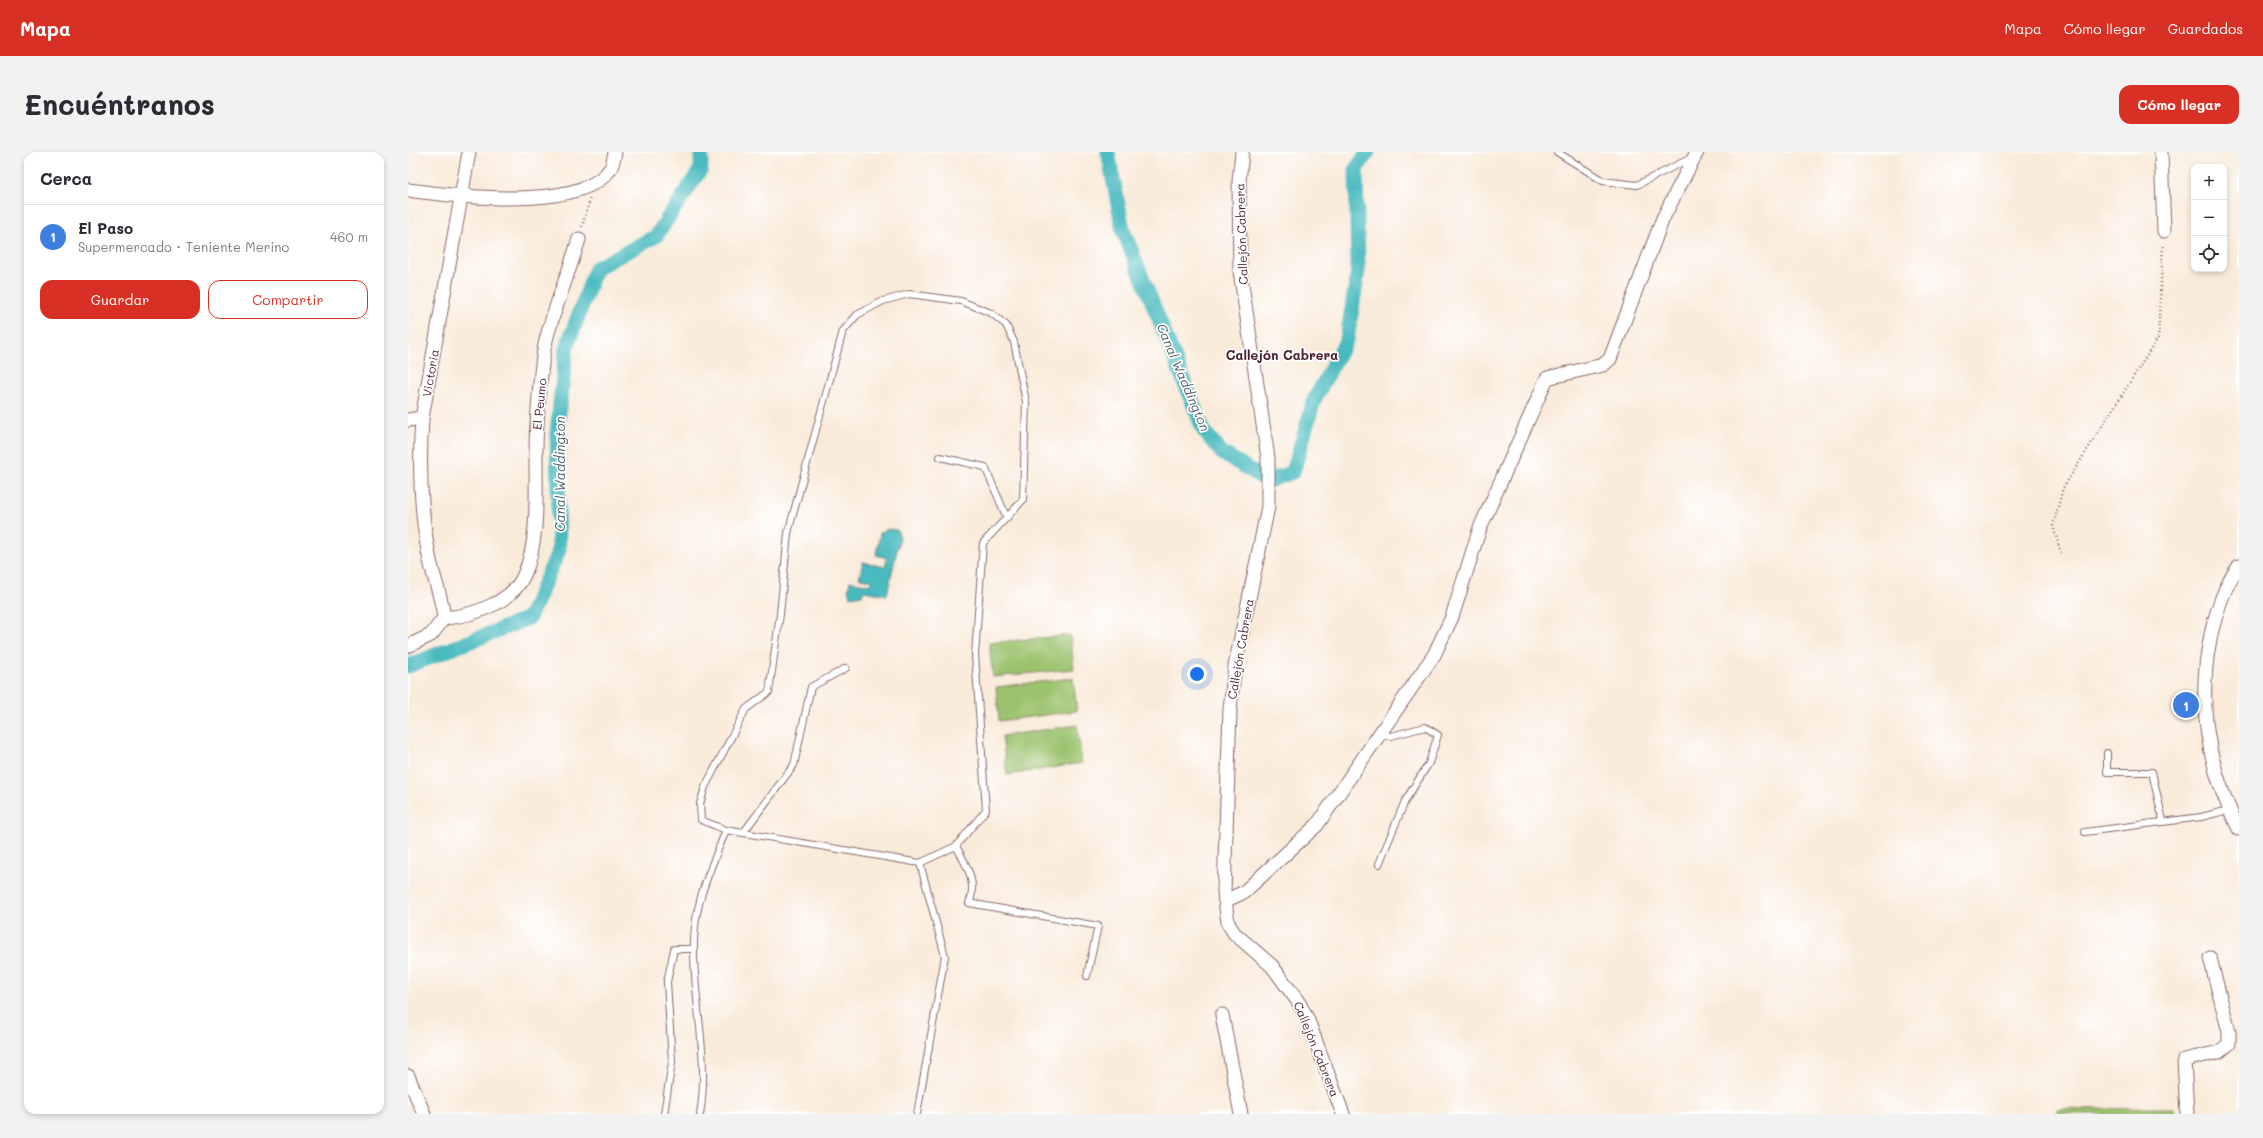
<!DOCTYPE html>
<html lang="es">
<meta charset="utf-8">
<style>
body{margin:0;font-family:Mali,sans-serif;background:#f2f2f3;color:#2b2b33}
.controls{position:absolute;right:12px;top:12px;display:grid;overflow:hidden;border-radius:8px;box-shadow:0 2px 6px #0003}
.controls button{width:36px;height:36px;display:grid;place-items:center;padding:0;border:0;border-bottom:1px solid #e1e1e2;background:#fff;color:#2b2b33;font:20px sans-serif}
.you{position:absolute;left:789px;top:522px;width:14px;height:14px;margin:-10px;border:3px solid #fff;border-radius:50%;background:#1a73e8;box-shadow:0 0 0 6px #1a73e833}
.badge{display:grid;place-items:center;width:26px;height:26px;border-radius:50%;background:#d93025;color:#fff;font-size:13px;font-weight:700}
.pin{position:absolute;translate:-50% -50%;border:2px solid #fff;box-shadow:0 1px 4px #0006}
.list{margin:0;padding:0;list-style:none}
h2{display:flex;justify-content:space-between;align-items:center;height:52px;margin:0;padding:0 16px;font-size:17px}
h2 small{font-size:13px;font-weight:400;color:#7c7c81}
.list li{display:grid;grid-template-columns:26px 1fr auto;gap:12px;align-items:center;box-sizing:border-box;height:64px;padding:0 16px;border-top:1px solid #e1e1e2}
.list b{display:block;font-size:15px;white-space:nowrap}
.list p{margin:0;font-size:13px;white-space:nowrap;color:#7c7c81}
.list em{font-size:13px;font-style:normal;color:#7c7c81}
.actions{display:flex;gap:8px;padding:12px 16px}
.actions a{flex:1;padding:9px 0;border:1px solid #d93025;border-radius:12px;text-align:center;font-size:14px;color:#d93025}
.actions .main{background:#d93025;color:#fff}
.icon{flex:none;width:22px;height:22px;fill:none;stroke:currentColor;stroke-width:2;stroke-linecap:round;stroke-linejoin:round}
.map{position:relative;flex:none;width:1831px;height:962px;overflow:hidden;border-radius:12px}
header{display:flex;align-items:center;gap:24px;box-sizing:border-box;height:56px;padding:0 20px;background:#d93025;color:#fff}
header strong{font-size:19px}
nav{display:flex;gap:22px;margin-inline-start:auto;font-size:14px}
.intro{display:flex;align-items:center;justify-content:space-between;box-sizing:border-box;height:96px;padding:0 24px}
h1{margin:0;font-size:28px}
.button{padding:10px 18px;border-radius:12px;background:#d93025;color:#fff;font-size:14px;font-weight:700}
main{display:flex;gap:24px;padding:0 24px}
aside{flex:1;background:#fff;border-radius:12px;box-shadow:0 2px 6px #0003}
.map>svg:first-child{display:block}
.green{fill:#9bc26d;stroke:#72704c}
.water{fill:#4ababf;stroke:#4a6c75}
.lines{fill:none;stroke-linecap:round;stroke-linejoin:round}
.canal{stroke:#4ababf;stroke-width:15}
.service-casing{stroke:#876668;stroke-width:8}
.minor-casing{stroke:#876668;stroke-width:15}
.path{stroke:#876668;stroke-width:2.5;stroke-dasharray:1 3;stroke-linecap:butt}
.service{stroke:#fff;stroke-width:6}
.minor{stroke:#fff;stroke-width:13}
.labels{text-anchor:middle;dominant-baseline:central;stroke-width:3.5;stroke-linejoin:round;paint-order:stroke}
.street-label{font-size:12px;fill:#4a1f2b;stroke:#fff}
.neighbourhood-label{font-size:13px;font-weight:bold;fill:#4a1f2b;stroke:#fff}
.water-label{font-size:13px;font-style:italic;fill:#4a5d66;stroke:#fff}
</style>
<header>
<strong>Mapa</strong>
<nav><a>Mapa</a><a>Cómo llegar</a><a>Guardados</a></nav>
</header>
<div class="intro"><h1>Encuéntranos</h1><a class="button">Cómo llegar</a></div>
<main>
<aside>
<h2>Cerca<small></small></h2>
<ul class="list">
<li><span class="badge" style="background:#3f7fe0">1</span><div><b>El Paso</b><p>Supermercado · Teniente Merino</p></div><em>460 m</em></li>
</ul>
<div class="actions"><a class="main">Guardar</a><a>Compartir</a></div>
</aside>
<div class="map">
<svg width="1831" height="962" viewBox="0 0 1831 962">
<rect width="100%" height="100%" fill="#fff"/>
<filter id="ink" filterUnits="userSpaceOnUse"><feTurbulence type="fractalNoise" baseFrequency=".025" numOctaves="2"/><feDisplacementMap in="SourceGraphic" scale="8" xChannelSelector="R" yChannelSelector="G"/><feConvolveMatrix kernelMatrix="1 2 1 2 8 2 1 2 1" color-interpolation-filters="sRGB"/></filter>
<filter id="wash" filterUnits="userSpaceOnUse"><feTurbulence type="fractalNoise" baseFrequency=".012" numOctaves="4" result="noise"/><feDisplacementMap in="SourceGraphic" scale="16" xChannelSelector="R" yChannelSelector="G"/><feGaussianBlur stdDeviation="0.9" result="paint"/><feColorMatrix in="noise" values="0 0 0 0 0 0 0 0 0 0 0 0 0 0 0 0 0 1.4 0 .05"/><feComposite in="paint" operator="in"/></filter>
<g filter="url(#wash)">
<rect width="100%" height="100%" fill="#f9ebda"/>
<g class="green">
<path d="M662,483L666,517L585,525L581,491Z"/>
<path d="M665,526L669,559L591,569L588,535Z"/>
<path d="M669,573L674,611L599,623L594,584Z"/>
<path d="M1765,956V962H1650V957Z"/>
</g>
<path class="water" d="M480,377L489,378L492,385L479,443L456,439L454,443L443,445L440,438L442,429L462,433L463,428L451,426L455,410L477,415L479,406L468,403L472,381Z"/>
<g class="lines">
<g class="canal">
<path d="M700,0L715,78L796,279L814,301L860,329L885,320L906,248L939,187L950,119L948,17L960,0"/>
<path d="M0,514L121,466L151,398L149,280L158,197L188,116L248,84L293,17V0"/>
</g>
</g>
</g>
<g filter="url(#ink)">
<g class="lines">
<defs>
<g id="service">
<path d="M1149,0L1195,29L1229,33L1283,6"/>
<path d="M532,305L577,315L599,366"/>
<path d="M1699,601V620H1744L1755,669"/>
<path d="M318,678L512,711L548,694C558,712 570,732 561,751L690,774L679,824"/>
<path d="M1677,680L1793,665L1821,658"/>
<path d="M335,681L386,613L403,535L438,516"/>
<path d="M971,712L997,649L1021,611L1030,583L1017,575L983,584L972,582"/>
<path d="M256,962L264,910L259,830L266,797H286"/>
<path d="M292,962C302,905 284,846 286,788C287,748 304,714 318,678L293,668L292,652L297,635L338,557L361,540L372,462L380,381L435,179L449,163L475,149L501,142L553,149L583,161L598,173L606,190L618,250L615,348L575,391L567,503L578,658L548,694"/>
<path d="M509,962L537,804L512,711"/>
</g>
<g id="minor">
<path d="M834,0L831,29L832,119L860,306V355L827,514L822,557L816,740L820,771L826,781L864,814L891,851L899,866L935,962"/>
<path d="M1753,0L1756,79"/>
<path d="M0,38C44,44 174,60 202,17C205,13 206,5 207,0"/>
<path d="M0,268L14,266"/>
<path d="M1831,414C1817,433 1810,455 1804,478C1788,547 1799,615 1831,677"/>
<path d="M36,466C64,464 104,451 116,423C135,381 125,318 129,273C131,246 132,214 138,188C147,154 161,120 171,87"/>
<path d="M0,494L23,483L36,466C34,445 25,425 21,404C12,358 11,312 14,266L61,0"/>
<path d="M817,749L836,740L909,673L1026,503L1044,465L1072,376L1139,226L1195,213L1202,207L1255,66L1289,0"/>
<path d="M814,863L833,962"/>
<path d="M0,924L16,962"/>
<path d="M1779,962L1776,908L1811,900L1821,892V880L1802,806"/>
</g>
</defs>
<use href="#service" class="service-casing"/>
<use href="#minor" class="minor-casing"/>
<g class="path">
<path d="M174,75L182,47"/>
<path d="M1653,401L1645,374L1655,336L1750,186L1755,92"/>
</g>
<use href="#service" class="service"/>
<use href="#minor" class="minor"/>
</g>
</g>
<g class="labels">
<g class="street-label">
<text transform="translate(833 82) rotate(-92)">Callejón Cabrera</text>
<text transform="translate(22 221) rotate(-80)">Victoria</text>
<text transform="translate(131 252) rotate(-84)">El Peumo</text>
<text transform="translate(832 497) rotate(-80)">Callejón Cabrera</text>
<text transform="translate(909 897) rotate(68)">Callejón Cabrera</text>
</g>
<g class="neighbourhood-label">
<text x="874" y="202">Callejón Cabrera</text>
</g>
<g class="water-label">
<text transform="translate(776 225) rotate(67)">Canal Waddington</text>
<text transform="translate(151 322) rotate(-90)">Canal Waddington</text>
</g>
</g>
</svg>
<div class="controls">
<button>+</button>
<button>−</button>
<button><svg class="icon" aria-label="locate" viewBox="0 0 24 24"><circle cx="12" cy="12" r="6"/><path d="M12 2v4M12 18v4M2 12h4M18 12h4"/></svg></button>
</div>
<div class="you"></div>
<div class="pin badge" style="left:1778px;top:553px;background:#3f7fe0">1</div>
</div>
</main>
